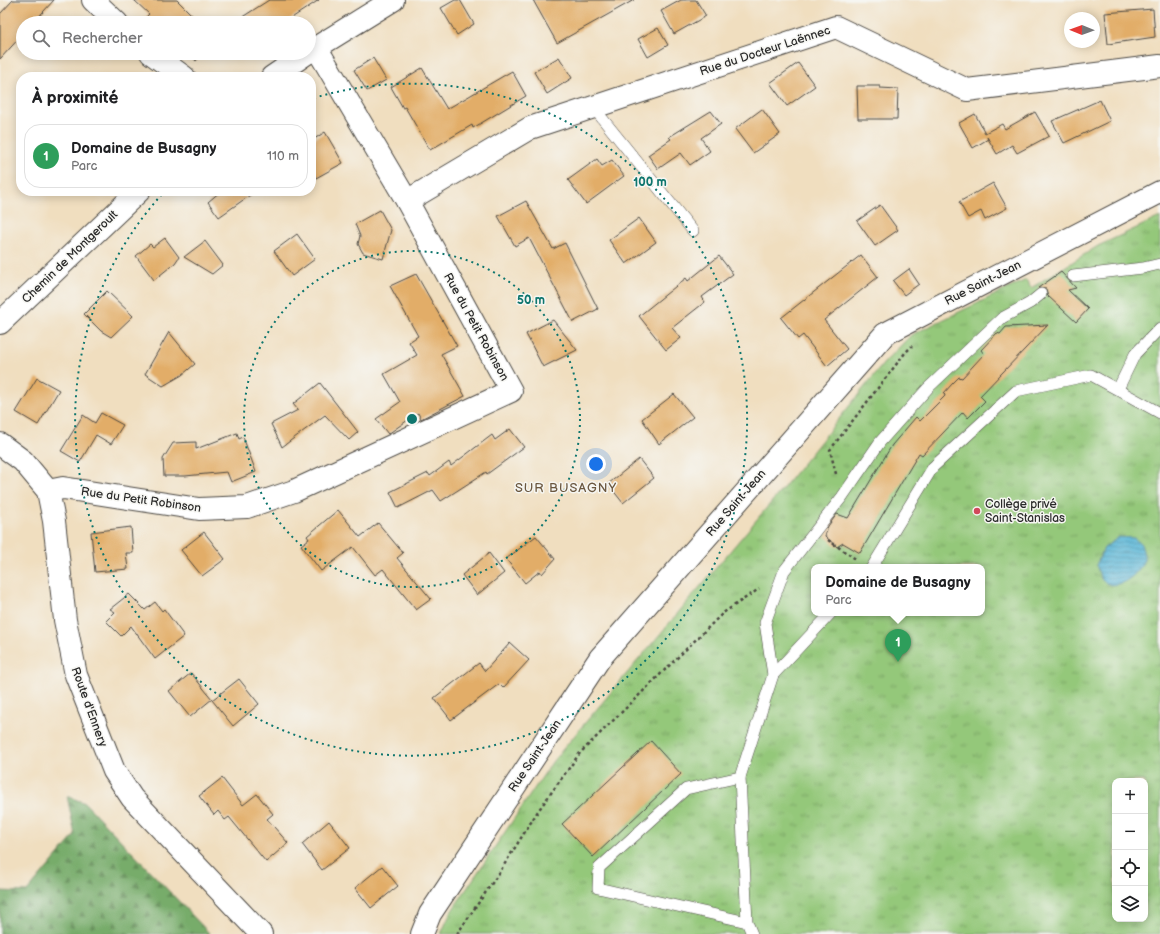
<!DOCTYPE html>
<html lang="fr">
<meta charset="utf-8">
<style>
body{margin:0;font-family:"Balsamiq Sans",sans-serif;background:#f2f2f2;color:#202124}
.controls{position:absolute;right:12px;bottom:12px;display:grid;overflow:hidden;border-radius:8px;box-shadow:0 2px 10px #0003}
.controls button{width:36px;height:36px;display:grid;place-items:center;padding:0;border:0;border-bottom:1px solid #e0e0e0;background:#fff;color:#202124;font:20px sans-serif}
.compass{position:absolute;left:1064px;top:12px;width:36px;height:36px;border-radius:50%;background:#fff;box-shadow:0 2px 10px #0003;rotate:271deg}
.you{position:absolute;left:596px;top:464px;width:14px;height:14px;margin:-10px;border:3px solid #fff;border-radius:50%;background:#1a73e8;box-shadow:0 0 0 6px #1a73e833}
.badge{display:grid;place-items:center;width:26px;height:26px;border-radius:50%;background:#b45309;color:#fff;font-size:13px;font-weight:700}
.pin{position:absolute;translate:-50% -33px;filter:drop-shadow(0 1px 2px #0008)}
.pin::after{content:'';position:absolute;top:21px;width:14px;height:12px;background:inherit;clip-path:polygon(0 0,100% 0,50% 100%)}
.popup{position:absolute;left:811px;top:564px;width:174px;height:52px;box-sizing:border-box;display:grid;place-content:center;border-radius:8px;background:#fff;filter:drop-shadow(0 1px 3px #0005);font-size:13px;white-space:nowrap;color:#757577}
.popup b{font-size:15px;color:#202124}
.popup::after{content:'';position:absolute;left:50%;top:100%;margin-left:-8px;border:8px solid transparent;border-top-color:#fff}
.list{margin:0;padding:0;list-style:none}
h2{display:flex;justify-content:space-between;align-items:center;height:52px;margin:0;padding:0 16px;font-size:17px}
h2 small{font-size:13px;font-weight:400;color:#757577}
.list li{display:grid;grid-template-columns:26px 1fr auto;gap:12px;align-items:center;box-sizing:border-box;height:64px;margin:0 8px 8px;padding:0 8px;border:1px solid #e0e0e0;border-radius:16px}
.list b{display:block;font-size:15px;white-space:nowrap}
.list p{margin:0;font-size:13px;white-space:nowrap;color:#757577}
.list em{font-size:13px;font-style:normal;color:#757577}
.icon{flex:none;width:22px;height:22px;fill:none;stroke:currentColor;stroke-width:2;stroke-linecap:round;stroke-linejoin:round}
.map{position:relative;flex:none;width:1160px;height:934px;overflow:hidden}
.search{position:absolute;background:#fff;box-shadow:0 2px 10px #0003;left:16px;top:16px;width:300px;height:44px;display:flex;align-items:center;gap:10px;box-sizing:border-box;padding:0 14px;border-radius:22px;color:#757577;font-size:15px}
.panel{position:absolute;background:#fff;box-shadow:0 2px 10px #0003;left:16px;top:72px;width:300px;height:124px;border-radius:16px}
.map>svg:first-child{display:block}
.forest{fill:url(#forest-firs);stroke:#516c4a}
.park{fill:url(#park-tufts);stroke:#607a52;fill-rule:evenodd}
.water{fill:url(#water-rules);stroke:#427080}
.building{fill:#e2ad67}
.lines{fill:none;stroke-linecap:round;stroke-linejoin:round}
.lane-casing{stroke:#494641;stroke-width:12}
.street-casing{stroke:#494641;stroke-width:24}
.secondary-casing{stroke:#494641;stroke-width:24}
.path{stroke:#494641;stroke-width:2.5;stroke-dasharray:3 3;stroke-linecap:butt}
.lane{stroke:#fff;stroke-width:11}
.street{stroke:#fff;stroke-width:22}
.secondary{stroke:#fff;stroke-width:22}
.ring{fill:none;stroke:#0f766e;stroke-width:2;stroke-dasharray:2 4}
.poi-dot{fill:#d1495b;stroke:#f6f6f2;stroke-width:1.5}
.labels{text-anchor:middle;dominant-baseline:central;stroke-width:3;stroke-linejoin:round;paint-order:stroke}
.street-label{font-size:12px;fill:#2b2b2b;stroke:#f6f6f2}
.poi-label{font-size:12px;fill:#2b2b2b;stroke:#f6f6f2;text-anchor:start}
.neighbourhood-label{font-size:13px;letter-spacing:1px;fill:#6b5840;stroke:#f6f6f2}
.centre{fill:#0f766e;stroke:#f6f6f2;stroke-width:2}
.ring-label{font-size:12px;text-anchor:middle;font-weight:bold;fill:#0f766e;stroke:#f6f6f2;stroke-width:3;stroke-linejoin:round;paint-order:stroke}
</style>
<div class="map">
<svg width="1160" height="934" viewBox="0 0 1160 934">
<defs>
<pattern id="forest-firs" width="22" height="20" patternUnits="userSpaceOnUse"><rect width="22" height="20" fill="#77ac6a"/><path d="M5 1l3.5 6h-7zM16 11l3.5 6h-7z" fill="#628c57"/></pattern>
<pattern id="park-tufts" width="24" height="20" patternUnits="userSpaceOnUse"><rect width="24" height="20" fill="#94c87a"/><path d="M3 7l-1-3M5 7V3M7 7l1-3M15 17l-1-3M17 17v-4M19 17l1-3" fill="none" stroke="#79a364"/></pattern>
<pattern id="water-rules" width="6" height="5" patternUnits="userSpaceOnUse"><rect width="6" height="5" fill="#58b5d6"/><path d="M0 2.5h6" fill="none" stroke="#4993ae"/></pattern>
</defs>
<rect width="100%" height="100%" fill="#f6f6f2"/>
<filter id="ink" filterUnits="userSpaceOnUse"><feTurbulence type="fractalNoise" baseFrequency=".025" numOctaves="2"/><feDisplacementMap in="SourceGraphic" scale="8" xChannelSelector="R" yChannelSelector="G"/><feConvolveMatrix kernelMatrix="1 2 1 2 8 2 1 2 1" color-interpolation-filters="sRGB"/></filter>
<filter id="wash" filterUnits="userSpaceOnUse"><feTurbulence type="fractalNoise" baseFrequency=".012" numOctaves="4" result="noise"/><feDisplacementMap in="SourceGraphic" scale="16" xChannelSelector="R" yChannelSelector="G"/><feGaussianBlur stdDeviation="0.9" result="paint"/><feColorMatrix in="noise" values="0 0 0 0 0 0 0 0 0 0 0 0 0 0 0 0 0 1.4 0 .05"/><feComposite in="paint" operator="in"/></filter>
<g filter="url(#wash)">
<rect width="100%" height="100%" fill="#f0debf"/>
<path class="forest" d="M67,796L85,803L210,934H0V891L27,892L75,835Z"/>
<path class="park" d="M1160,217V934H441L451,912L553,761L780,492L884,363L911,335L1026,280L1031,288L1098,246ZM814,567H982V613H814ZM1115,781H1145V919H1115Z"/>
<path class="water" d="M1119,537L1134,538L1141,544C1142,548 1145,555 1144,559C1140,574 1116,594 1102,580C1099,576 1098,569 1096,565L1104,548Z"/>
<g id="blocks">
<g class="building">
<path d="M13,0H54L33,23H23V34L0,59V14Z"/>
<path d="M134,0H177L200,23H140L149,14Z"/>
<path d="M269,0H319L284,23H233Z"/>
<path d="M455,0H460L474,24L457,35L441,8Z"/>
<path d="M533,0H634L557,43Z"/>
<path d="M681,0H696L706,16L674,34L661,11Z"/>
<path d="M1153,9L1155,37L1108,44L1105,13Z"/>
<path d="M658,28L668,45L648,57L638,39Z"/>
<path d="M188,53H204L196,61Z"/>
<path d="M559,57L572,78L547,94L534,72Z"/>
<path d="M373,58L386,80L367,91L354,70Z"/>
<path d="M798,63L815,86L787,106L770,83Z"/>
<path d="M422,68L447,109L512,71L526,96L473,128L472,125L430,150L405,107L403,108L391,87Z"/>
<path d="M857,86H880V88L898,89L897,119H858Z"/>
<path d="M1100,100L1110,121L1064,143L1052,121Z"/>
<path d="M762,109L780,134L753,153L735,129Z"/>
<path d="M711,111L721,124L701,138L710,151L690,165L681,153L658,169L648,155L671,139L669,137Z"/>
<path d="M1035,112L1049,136L1017,153L1012,145L997,154L987,137L988,139L973,148L959,123L975,114L985,133L1002,124L1005,129Z"/>
<path d="M325,132L343,163L316,178L311,168V141Z"/>
<path d="M597,159L602,166L612,160L624,176L586,204L568,180Z"/>
<path d="M993,183L1007,208L985,220L981,211L968,218L959,202Z"/>
<path d="M221,191H256L219,217L208,202Z"/>
<path d="M526,201L553,249L565,243L598,309L573,322L529,238L515,246L498,216Z"/>
<path d="M880,205L898,230L875,246L857,221Z"/>
<path d="M380,210L391,230L383,259L363,253L358,244L360,236L355,224Z"/>
<path d="M639,218L656,242L626,264L609,240Z"/>
<path d="M297,234L315,259L292,276L274,251Z"/>
<path d="M165,238L179,257L175,263L154,280L136,256L150,244L153,247Z"/>
<path d="M205,241L223,265L212,274L184,257Z"/>
<path d="M861,255L878,277L824,320L847,349L827,366L803,335L798,339L781,318Z"/>
<path d="M719,256L733,274L702,297L705,302L672,328L681,338L666,350L639,316L686,278L688,281Z"/>
<path d="M909,269L919,284L904,295L893,281Z"/>
<path d="M1061,272L1076,288L1068,290L1088,309L1076,322L1048,296L1046,289L1038,288Z"/>
<path d="M416,274L457,346L441,354L465,396L421,419L418,413L388,434L376,419L400,402L384,374L417,355L409,342L418,336L390,286Z"/>
<path d="M107,291L133,316L111,337L101,331L84,314Z"/>
<path d="M553,320L577,350L543,367L526,334Z"/>
<path d="M1048,325L980,396L985,401L968,418L963,412L922,455L919,453L860,553L843,543L837,547L825,536L828,526L837,514L848,518L892,445L916,417L920,421L945,396L944,393L952,384L959,377L962,378L984,354L981,350L997,333L1000,334L1006,327Z"/>
<path d="M169,332L195,364L182,375L163,386L145,374Z"/>
<path d="M37,378L59,390L38,425L16,412Z"/>
<path d="M320,383L358,432L349,440L325,415L282,447L271,424L298,410L293,404Z"/>
<path d="M674,394L693,417L659,444L642,419Z"/>
<path d="M101,413L123,425L111,444L96,435L80,462L61,451L83,415L95,423Z"/>
<path d="M510,429L524,447L487,474L486,472L441,501L433,490L398,508L390,492L428,473L430,476L449,462L451,466L492,435L495,440Z"/>
<path d="M237,433L239,439L243,437L256,472L231,482L227,472L185,476H164L163,459L173,443L196,442V449Z"/>
<path d="M639,459L654,478L623,503L608,484Z"/>
<path d="M338,510L360,537L378,523L403,553L397,558L431,599L416,610L383,569L375,575L353,547L321,571L301,545L309,539L307,536Z"/>
<path d="M131,527L133,553H126L128,569L95,572L91,532Z"/>
<path d="M204,532L225,559L202,576L181,550Z"/>
<path d="M536,536L555,559L542,574L540,571L525,583L506,559Z"/>
<path d="M489,553L504,573L477,595L462,575Z"/>
<path d="M129,594L145,610L155,602L162,611L164,609L184,636L155,659L131,626L121,636L106,621L115,612L110,609Z"/>
<path d="M510,643L529,660L503,688L499,684L451,720L434,698L479,663L485,671Z"/>
<path d="M191,673L212,699L190,717L169,691Z"/>
<path d="M239,679L259,704L233,726L212,700Z"/>
<path d="M651,741L681,774L593,857L562,824Z"/>
<path d="M222,778L243,805L257,794L273,814L267,819L288,843L266,862L229,817L225,820L218,811L214,815L199,796Z"/>
<path d="M329,821L350,848L322,870L302,844Z"/>
<path d="M382,866L398,886L371,908L355,888Z"/>
</g>
</g>
</g>
<g filter="url(#ink)">
<use href="#blocks" fill-opacity="0" stroke="#494641" stroke-width="1"/>
<g class="lines">
<defs>
<g id="lane">
<path d="M593,107L693,231"/>
<path d="M1073,276L1143,268L1160,264"/>
<path d="M1118,389L1135,354L1160,328"/>
<path d="M872,567L933,467L1016,391L1091,375L1160,413"/>
<path d="M773,675L765,623L784,571L842,497L880,442L928,388L1002,318L1030,303L1041,294"/>
<path d="M740,777L747,922L752,934"/>
<path d="M747,922L598,888L599,868L686,789L740,777L773,675L831,613"/>
</g>
<g id="street">
<path d="M93,0L117,23"/>
<path d="M151,53L184,77"/>
<path d="M407,201L530,128L836,27L967,90L1160,66"/>
<path d="M48,491L63,488L199,509L247,507L294,491L511,391L407,201L316,47"/>
<path d="M422,934L430,914L600,658L885,334L1160,192"/>
</g>
<g id="secondary">
<path d="M309,52L393,0"/>
<path d="M272,77L307,53"/>
<path d="M0,323L139,191"/>
<path d="M0,444L23,461L48,491L54,521L65,620L76,675L114,771L132,798L261,934"/>
</g>
</defs>
<use href="#lane" class="lane-casing"/>
<use href="#street" class="street-casing"/>
<use href="#secondary" class="secondary-casing"/>
<g class="path">
<path d="M836,474L830,450L905,353L912,346"/>
<path d="M828,540L857,560"/>
<path d="M457,934L499,873L538,811L580,753L723,613L759,589"/>
</g>
<use href="#lane" class="lane"/>
<use href="#street" class="street"/>
<use href="#secondary" class="secondary"/>
</g>
</g>
<g class="ring">
<circle cx="412" cy="419" r="168"/>
<path d="M314 98A336 336 0 1 1 164 192"/>
</g>
<circle class="poi-dot" cx="977" cy="511" r="4"/>
<g class="labels">
<g class="street-label">
<text transform="translate(765 51) rotate(-18)">Rue du Docteur Laënnec</text>
<text transform="translate(70 257) rotate(-44)">Chemin de Montgeroult</text>
<text transform="translate(983 283) rotate(-27)">Rue Saint-Jean</text>
<text transform="translate(476 327) rotate(61)">Rue du Petit Robinson</text>
<text transform="translate(141 500) rotate(8)">Rue du Petit Robinson</text>
<text transform="translate(736 503) rotate(-49)">Rue Saint-Jean</text>
<text transform="translate(89 707) rotate(70)">Route d'Ennery</text>
<text transform="translate(535 756) rotate(-56)">Rue Saint-Jean</text>
</g>
<g class="poi-label">
<text x="985" y="504">Collège privé<tspan x="985" dy="14">Saint-Stanislas</tspan></text>
</g>
<g class="neighbourhood-label">
<text x="566" y="488">SUR BUSAGNY</text>
</g>
</g>
<circle cx="412" cy="419" r="6" class="centre"/>
<g class="ring-label">
<text x="650" y="186">100 m</text>
<text x="531" y="304">50 m</text>
</g>
</svg>
<div class="controls">
<button>+</button>
<button>−</button>
<button><svg class="icon" aria-label="locate" viewBox="0 0 24 24"><circle cx="12" cy="12" r="6"/><path d="M12 2v4M12 18v4M2 12h4M18 12h4"/></svg></button>
<button><svg class="icon" aria-label="layers" viewBox="0 0 24 24"><path d="M12 4l9 5-9 5-9-5zM3 14l9 5 9-5"/></svg></button>
</div>
<svg class="compass" viewBox="-18 -18 36 36"><path d="M0-13l5 13h-10z" fill="#e53935"/><path d="M0 13l5-13h-10z" fill="#757577"/></svg>
<div class="you"></div>
<div class="pin badge" style="left:898px;top:662px;background:#2e9e5b">1</div>
<div class="popup"><b>Domaine de Busagny</b>Parc</div>
<div class="search"><svg class="icon" aria-label="search" viewBox="0 0 24 24"><circle cx="10" cy="10" r="6"/><path d="M15 15l6 6"/></svg>Rechercher</div>
<section class="panel">
<h2>À proximité<small></small></h2>
<ul class="list">
<li><span class="badge" style="background:#2e9e5b">1</span><div><b>Domaine de Busagny</b><p>Parc</p></div><em>110 m</em></li>
</ul>
</section>
</div>
